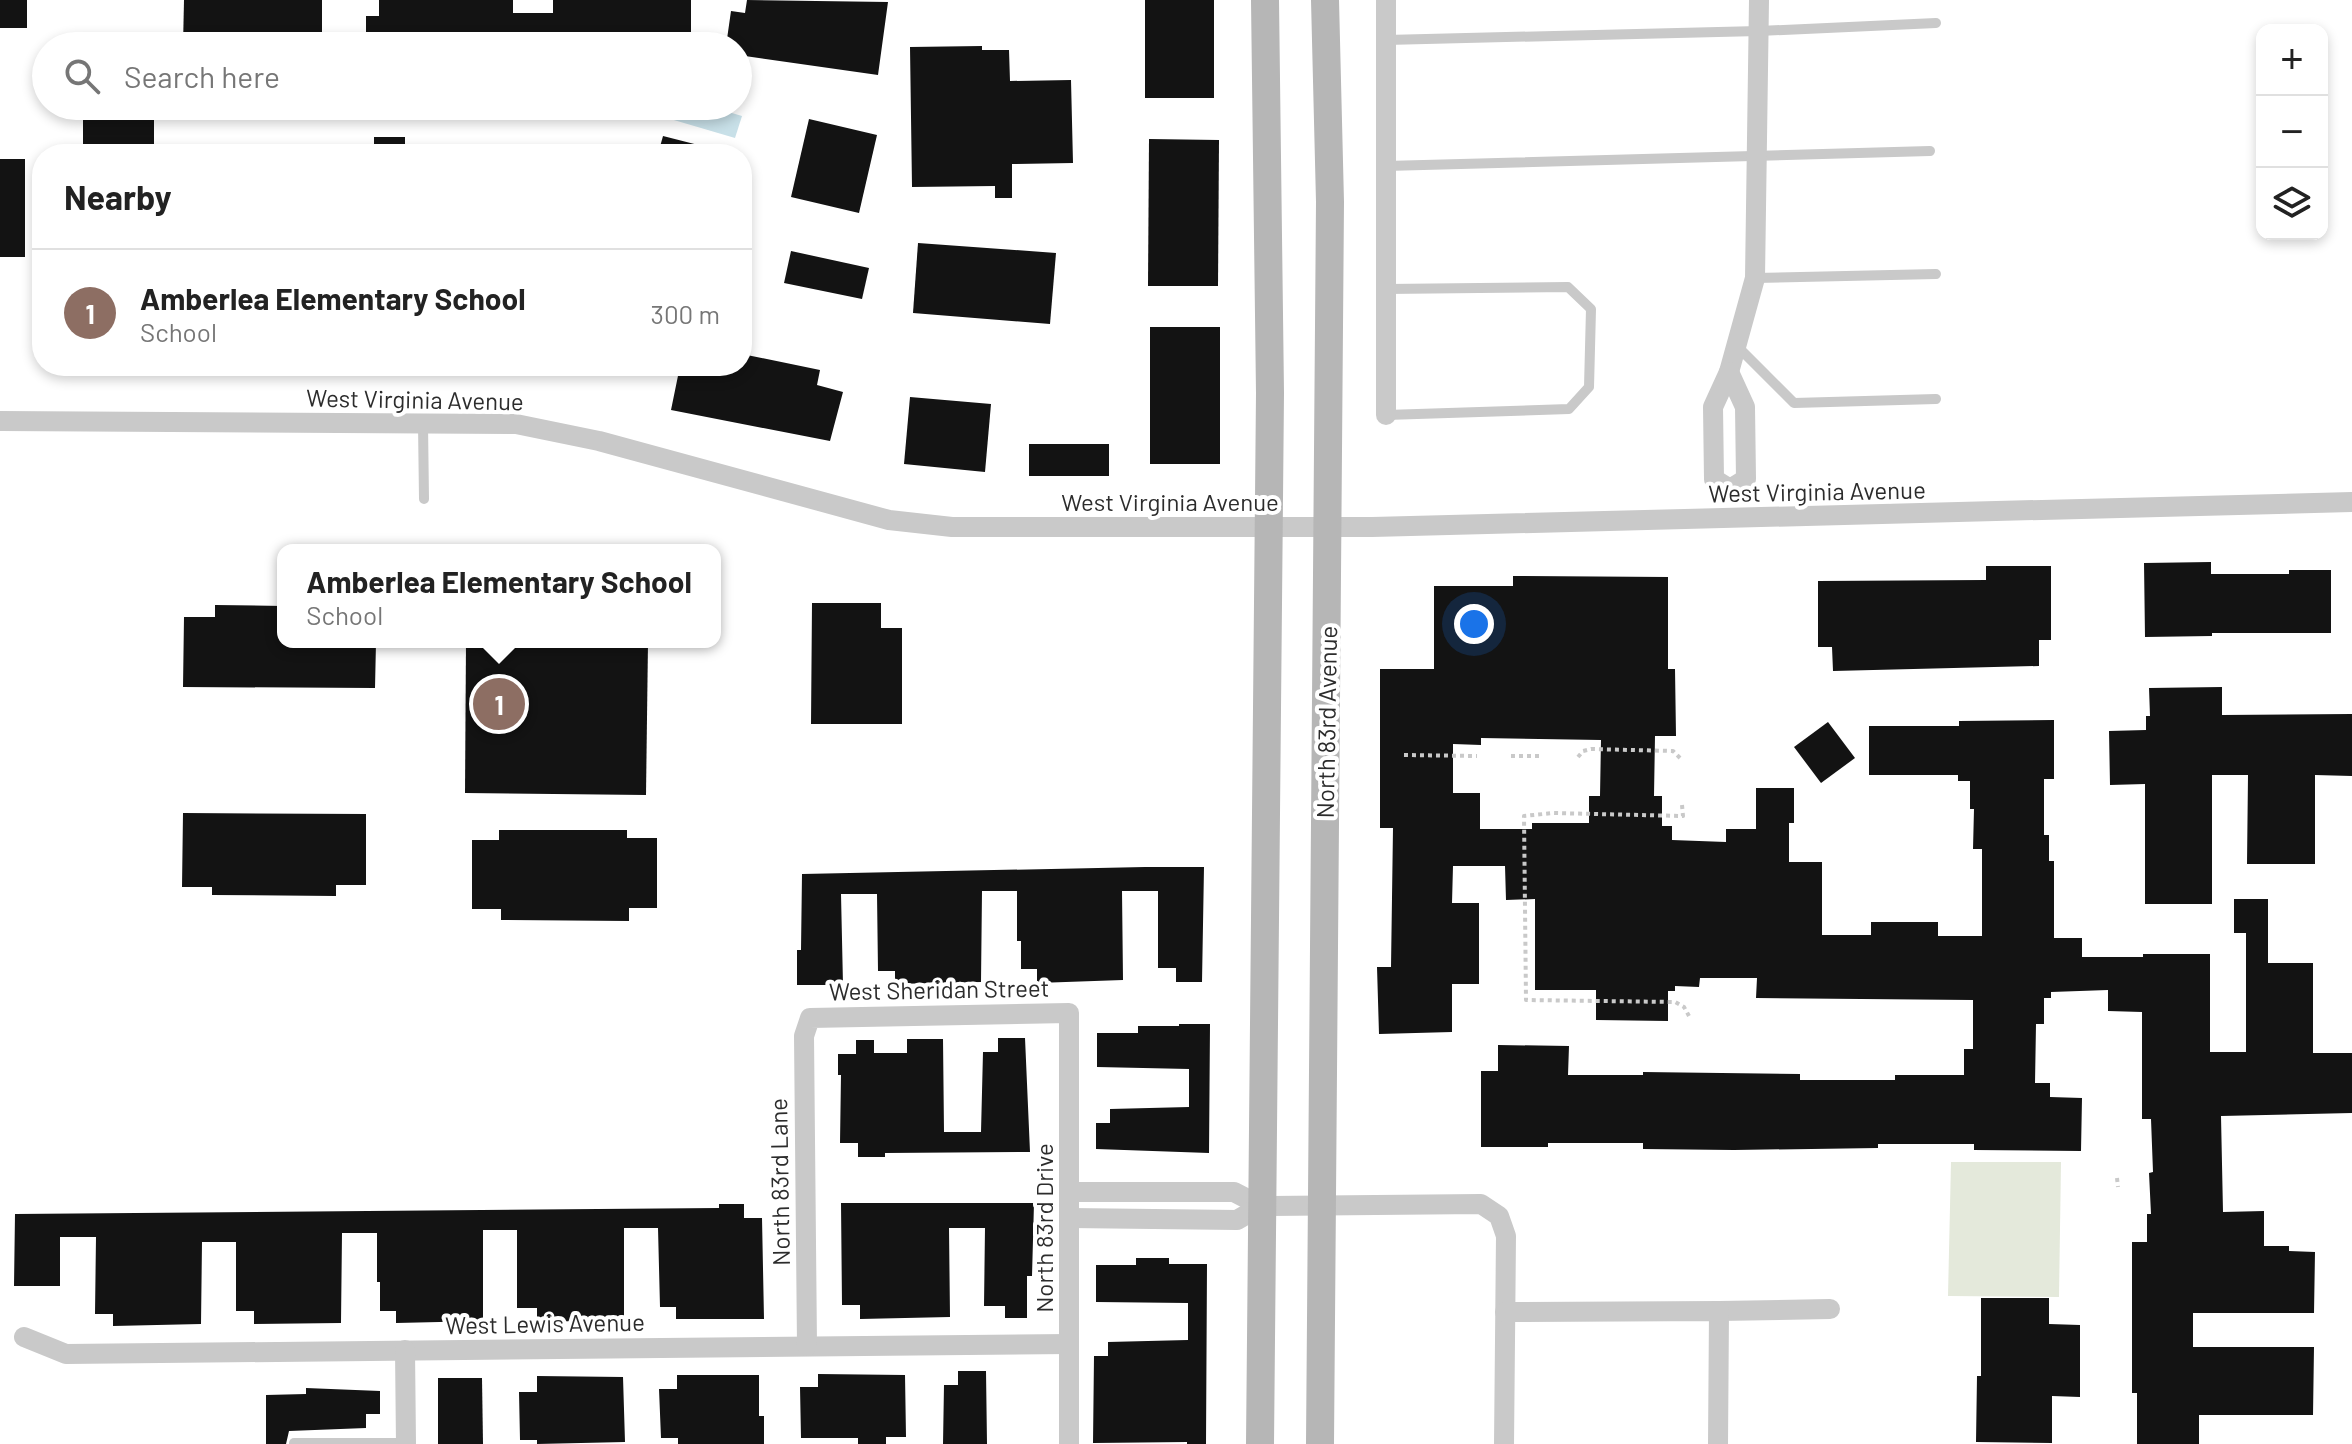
<!DOCTYPE html>
<meta charset="utf-8">
<style>
body{margin:0;font-family:Barlow,sans-serif;background:#f2f2f2;color:#222}
.controls{position:absolute;right:24px;top:24px;display:grid;overflow:hidden;border-radius:16px;box-shadow:0 4px 12px #0003}
.controls button{width:72px;height:72px;display:grid;place-items:center;padding:0;border:0;border-bottom:2px solid #e0e0e0;background:#fff;color:#222;font:40px sans-serif}
.you{position:absolute;left:1474px;top:624px;width:28px;height:28px;margin:-20px;border:6px solid #fff;border-radius:50%;background:#1a73e8;box-shadow:0 0 0 12px #1a73e833}
.badge{display:grid;place-items:center;width:52px;height:52px;border-radius:50%;background:#b45309;color:#fff;font-size:26px;font-weight:700}
.pin{position:absolute;translate:-50% -50%;border:4px solid #fff;box-shadow:0 2px 8px #0006}
.popup{position:absolute;left:277px;top:544px;width:444px;height:104px;box-sizing:border-box;display:grid;place-content:center;border-radius:16px;background:#fff;filter:drop-shadow(0 2px 6px #0005);font-size:26px;white-space:nowrap;color:#767676}
.popup b{font-size:30px;color:#222}
.popup::after{content:'';position:absolute;left:50%;top:100%;margin-left:-16px;border:16px solid transparent;border-top-color:#fff}
.list{margin:0;padding:0;list-style:none}
h2{display:flex;justify-content:space-between;align-items:center;height:104px;margin:0;padding:0 32px;font-size:34px}
h2 small{font-size:26px;font-weight:400;color:#767676}
.list li{display:grid;grid-template-columns:52px 1fr auto;gap:24px;align-items:center;box-sizing:border-box;height:128px;padding:0 32px;border-top:2px solid #e0e0e0}
.list b{display:block;font-size:30px;white-space:nowrap}
.list p{margin:0;font-size:26px;white-space:nowrap;color:#767676}
.list em{font-size:26px;font-style:normal;color:#767676}
.icon{flex:none;width:44px;height:44px;fill:none;stroke:currentColor;stroke-width:2;stroke-linecap:round;stroke-linejoin:round}
.map{position:relative;flex:none;width:2352px;height:1444px;overflow:hidden}
.search{position:absolute;background:#fff;box-shadow:0 4px 12px #0003;left:32px;top:32px;width:720px;height:88px;display:flex;align-items:center;gap:20px;box-sizing:border-box;padding:0 28px;border-radius:44px;color:#767676;font-size:30px}
.panel{position:absolute;background:#fff;box-shadow:0 4px 12px #0003;left:32px;top:144px;width:720px;height:232px;border-radius:32px}
.map>svg:first-child{display:block}
.green{fill:#e4e9db}
.water{fill:#c8e0e8}
.building{fill:#131313;fill-rule:evenodd}
.lines{fill:none;stroke-linecap:round;stroke-linejoin:round}
.path{stroke:#c9c9c9;stroke-width:4;stroke-dasharray:4 4;stroke-linecap:butt}
.service{stroke:#c9c9c9;stroke-width:10}
.minor{stroke:#c9c9c9;stroke-width:20}
.secondary{stroke:#b6b6b6;stroke-width:28}
.labels{text-anchor:middle;dominant-baseline:central;stroke-width:8;stroke-linejoin:round;paint-order:stroke}
.street-label{font-size:24px;fill:#2c2c2c;stroke:#fff}
</style>
<div class="map">
<svg width="2352" height="1444" viewBox="0 0 2352 1444">
<rect width="100%" height="100%" fill="#fff"/>
<path class="green" d="M1951,1162H2061L2059,1297L1948,1296Z"/>
<path class="water" d="M671,106H708L742,116L735,138L667,118Z"/>
<g class="building">
<rect x="0" y="0" width="27" height="28"/>
<path d="M184,0H322V46H183Z"/>
<path d="M379,0H513V13H553V0H691V46H366V16H379Z"/>
<path d="M747,0L888,2L878,75L738,55V46H726L731,11L745,13Z"/>
<rect x="1145" y="0" width="69" height="98"/>
<path d="M982,46V50H1009L1010,81L1071,80L1073,163L1012,164V198H995V186L912,187L910,47Z"/>
<rect x="83" y="106" width="71" height="48"/>
<path d="M809,119L877,135L859,213L791,197Z"/>
<path d="M663,136L710,148L709,154H658Z"/>
<rect x="374" y="137" width="31" height="17"/>
<path d="M1149,139L1219,140L1218,286H1148Z"/>
<rect x="0" y="159" width="25" height="98"/>
<path d="M918,243L1056,253L1050,324L913,313Z"/>
<path d="M791,251L869,268L862,299L784,283Z"/>
<rect x="1150" y="327" width="70" height="137"/>
<path d="M742,354L820,370L817,385L843,392L830,441L671,410L680,366H742Z"/>
<path d="M910,397L991,404L985,472L904,464Z"/>
<rect x="1029" y="444" width="80" height="32"/>
<path d="M2211,562V574H2289V570H2331V633H2212V636L2145,637L2144,563Z"/>
<path d="M1986,566H2051V640H2039V666L1833,671L1832,647H1818V581L1986,580Z"/>
<path d="M1513,576L1668,577V669H1675L1676,736H1655L1654,796H1662V826H1672V840L1726,842V829H1756V788H1794V823H1789V862H1822V935H1871V922H1938V936H1982V849H1973L1974,809H1970V781H1958V775H1869V726H1959V721L2054,720V779H2044V835H2049V861H2054V938H2082V957H2143V954H2210V1052H2246V933H2234V899H2268V963H2313V1053H2352V1113L2221,1116L2223,1212L2264,1211V1246H2289V1251L2315,1252L2314,1313H2193V1347H2314L2313,1415H2199V1444H2137V1393H2132V1242H2147V1214H2151L2149,1173L2153,1172L2151,1119H2142V1012L2108,1011V990L2051,992V998H2044V1024H2036L2035,1083H2050V1097L2082,1098L2081,1151L1974,1150V1144H1878V1148L1734,1150L1643,1149V1143H1548V1147H1481V1071H1498V1045L1569,1046L1568,1075H1643V1072L1800,1074V1080H1895V1075H1964V1049H1973V1000L1756,998L1757,978H1700L1699,987L1675,986V991H1668V1021L1596,1020V990H1535V899L1506,900L1505,866H1453L1452,903H1479V984H1452V1032L1379,1034L1377,967H1391L1393,828H1380V669H1434V586H1513ZM1481,738L1601,740L1600,796H1589V823H1532V829H1480V793H1453V744L1481,745Z"/>
<path d="M812,603H881V628H902V724H811Z"/>
<path d="M215,605L283,606V642H376L375,688L183,687L184,617H215Z"/>
<path d="M466,642H648L646,795L465,793Z"/>
<path d="M2222,687V715L2352,714V776L2315,775V864H2247L2248,775H2212V904H2145V784L2110,785L2109,731L2146,730V716H2150L2149,688Z"/>
<path d="M1828,722L1855,758L1821,783L1794,747Z"/>
<path d="M183,813L366,814V885H336V896L212,895V887H182Z"/>
<path d="M499,830H627V838H657V908H629V921L501,920V909H472V840H499Z"/>
<path d="M1145,867H1204L1202,982H1176V968H1158V891H1122L1123,980L1037,983V969H1021V941H1017V891H982L981,982L895,984V971H878L877,894H841L843,985H797V950H801L802,874Z"/>
<path d="M1179,1024H1210L1209,1153L1096,1149V1123H1110V1109L1189,1107V1069L1097,1067V1033H1138V1026H1179Z"/>
<path d="M998,1038H1025L1030,1152L885,1153V1157H858V1143H840L841,1075H838V1054H856V1040H874V1053H907V1039H943L944,1132H981L983,1052H998Z"/>
<path d="M841,1203H1034L1032,1276H1027V1318H1005V1306H984L985,1228H949L950,1317L860,1319V1305H842Z"/>
<path d="M719,1204H744V1218H762L764,1319H676V1307H660L658,1228H624V1320L537,1322V1308H517V1230H483V1321L396,1323V1311H380V1282H377V1233H342L341,1323L254,1324V1311H236V1242H202L201,1324L113,1326V1314H95L96,1237H60V1286H14L15,1214L719,1208Z"/>
<path d="M1136,1258H1169V1264H1207L1206,1444H1187V1442L1093,1443L1094,1356H1108V1342L1188,1340V1303L1096,1302V1265H1136Z"/>
<path d="M1981,1298H2049V1324L2080,1325V1397L2052,1396V1443L1976,1442L1977,1376H1981Z"/>
<path d="M958,1371H986L987,1444H943L944,1385H958Z"/>
<path d="M818,1374L905,1375L906,1437H886V1444H858V1438H801L800,1387H818Z"/>
<path d="M677,1375H759V1416H764V1444H678V1438H661L659,1389H677Z"/>
<path d="M537,1376L623,1377L625,1442L537,1444V1440H520L519,1392H537Z"/>
<path d="M438,1378H482L483,1444H438Z"/>
<path d="M306,1388L380,1391V1414H366V1428L289,1431L286,1444H266V1395L306,1394Z"/>
</g>
<g class="lines">
<g class="path">
<path d="M1404,755L1477,756"/>
<path d="M1511,756H1540"/>
<path d="M1578,757L1583,751L1591,749L1673,751L1682,760"/>
<path d="M1682,805L1683,816L1553,813L1524,816L1526,1000L1675,1002L1684,1007L1689,1016"/>
<path d="M2117,1178L2118,1187"/>
</g>
<g class="service">
<path d="M1386,40L1759,31L1936,23"/>
<path d="M1386,166L1930,151"/>
<path d="M1755,278L1936,274"/>
<path d="M1386,289L1568,287L1591,309L1589,387L1569,409L1386,415"/>
<path d="M1736,345L1794,403L1936,399"/>
<path d="M423,424L424,499"/>
<path d="M294,1443H406"/>
</g>
<g class="minor">
<path d="M1386,0V415"/>
<path d="M1729,372L1755,278L1759,0"/>
<path d="M1729,372L1745,407L1746,479L1730,489L1714,479L1713,407Z"/>
<path d="M0,421L516,424L599,441L889,520L952,527H1372L2352,502"/>
<path d="M1070,1192H1234L1261,1206L1481,1204L1499,1216L1506,1236L1504,1444"/>
<path d="M1070,1218L1237,1220L1261,1206"/>
<path d="M1719,1311L1830,1309"/>
<path d="M1505,1312L1719,1311L1718,1444"/>
<path d="M24,1337L66,1354L1069,1344"/>
<path d="M807,1346L804,1036L810,1018L1069,1013V1444"/>
<path d="M405,1350L406,1444"/>
</g>
<g class="secondary">
<path d="M1260,1444L1270,393L1265,0"/>
<path d="M1320,1444L1330,202L1325,0"/>
</g>
</g>
<g class="labels">
<g class="street-label">
<text transform="translate(415 399) rotate(1)">West Virginia Avenue</text>
<text transform="translate(1817 491) rotate(-1)">West Virginia Avenue</text>
<text x="1170" y="501">West Virginia Avenue</text>
<text transform="translate(1326 722) rotate(-89)">North 83rd Avenue</text>
<text transform="translate(939 989) rotate(-1)">West Sheridan Street</text>
<text transform="translate(779 1182) rotate(-91)">North 83rd Lane</text>
<text transform="translate(1043 1228) rotate(-90)">North 83rd Drive</text>
<text transform="translate(545 1323) rotate(-1)">West Lewis Avenue</text>
</g>
</g>
</svg>
<div class="controls">
<button>+</button>
<button>−</button>
<button><svg class="icon" aria-label="layers" viewBox="0 0 24 24"><path d="M12 4l9 5-9 5-9-5zM3 14l9 5 9-5"/></svg></button>
</div>
<div class="you"></div>
<div class="pin badge" style="left:499px;top:704px;background:#8d6e63">1</div>
<div class="popup"><b>Amberlea Elementary School</b>School</div>
<div class="search"><svg class="icon" aria-label="search" viewBox="0 0 24 24"><circle cx="10" cy="10" r="6"/><path d="M15 15l6 6"/></svg>Search here</div>
<section class="panel">
<h2>Nearby<small></small></h2>
<ul class="list">
<li><span class="badge" style="background:#8d6e63">1</span><div><b>Amberlea Elementary School</b><p>School</p></div><em>300 m</em></li>
</ul>
</section>
</div>
